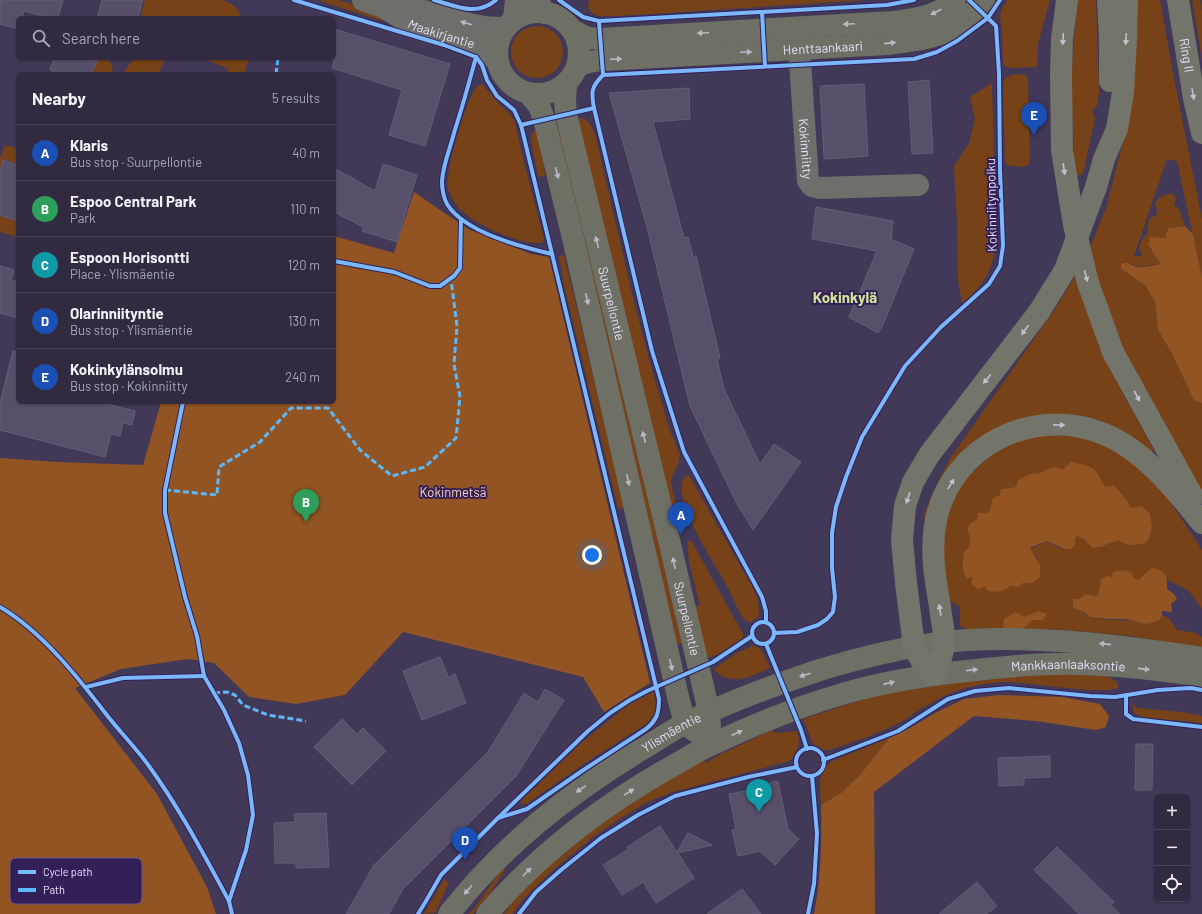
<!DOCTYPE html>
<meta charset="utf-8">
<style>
body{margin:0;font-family:Barlow,sans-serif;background:#3a3248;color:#f1f3f6}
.controls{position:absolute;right:12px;bottom:12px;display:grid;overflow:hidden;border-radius:6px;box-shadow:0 1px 3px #0004}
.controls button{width:36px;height:36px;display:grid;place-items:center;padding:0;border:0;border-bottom:1px solid #4d465a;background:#322a41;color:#f1f3f6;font:20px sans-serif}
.you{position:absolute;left:592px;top:555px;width:14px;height:14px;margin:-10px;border:3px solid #fff;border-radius:50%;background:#1a73e8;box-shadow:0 0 0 6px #1a73e833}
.badge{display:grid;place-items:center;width:26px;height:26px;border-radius:50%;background:#d6ab8b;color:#fff;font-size:13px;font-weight:700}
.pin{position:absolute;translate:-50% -33px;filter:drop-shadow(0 1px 2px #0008)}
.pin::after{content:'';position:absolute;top:21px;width:14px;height:12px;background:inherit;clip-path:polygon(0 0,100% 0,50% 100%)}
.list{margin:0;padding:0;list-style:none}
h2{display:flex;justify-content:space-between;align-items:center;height:52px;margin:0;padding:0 16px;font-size:17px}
h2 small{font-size:13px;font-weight:400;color:#a8a7b1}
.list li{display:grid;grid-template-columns:26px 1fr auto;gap:12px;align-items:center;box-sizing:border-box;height:56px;padding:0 16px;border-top:1px solid #4d465a}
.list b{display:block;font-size:15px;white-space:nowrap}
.list p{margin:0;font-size:13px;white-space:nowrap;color:#a8a7b1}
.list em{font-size:13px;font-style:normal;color:#a8a7b1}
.icon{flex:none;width:22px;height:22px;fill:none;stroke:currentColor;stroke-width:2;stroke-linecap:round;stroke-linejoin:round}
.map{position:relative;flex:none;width:1202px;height:914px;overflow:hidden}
.search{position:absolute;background:#322a41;box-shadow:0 1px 3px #0004;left:16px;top:16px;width:320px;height:44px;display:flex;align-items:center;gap:10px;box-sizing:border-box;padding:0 14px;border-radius:6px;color:#a8a7b1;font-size:15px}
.panel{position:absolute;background:#322a41;box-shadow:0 1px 3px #0004;left:16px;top:72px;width:320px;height:332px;border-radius:6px}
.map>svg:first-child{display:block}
.green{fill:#774218;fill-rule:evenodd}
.forest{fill:#915422}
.building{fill:#58506a;stroke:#665d78}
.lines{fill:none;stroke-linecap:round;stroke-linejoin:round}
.minor{stroke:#6e6e6a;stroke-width:22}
.major{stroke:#6e6f65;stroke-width:22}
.highway{stroke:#74756a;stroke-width:22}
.highway-bridge{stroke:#74756a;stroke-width:22}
.quiet{stroke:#5cb8fa;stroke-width:3;stroke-dasharray:6 3;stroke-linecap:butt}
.cycleway-casing{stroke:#342058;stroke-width:6}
.cycleway{stroke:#7ab7fb;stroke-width:4}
.oneway{fill:#bcb8c6}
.oneway2{fill:#bcb7c8}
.oneway3{fill:#c4bfd0}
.labels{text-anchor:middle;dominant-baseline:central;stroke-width:4;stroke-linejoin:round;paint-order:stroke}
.street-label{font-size:13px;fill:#e6dffb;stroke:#342058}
.park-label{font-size:13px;fill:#fed6ba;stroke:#342058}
.quarter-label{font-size:15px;font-weight:bold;fill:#d6e497;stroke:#342058}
.key{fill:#342058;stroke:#695989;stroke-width:1}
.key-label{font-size:11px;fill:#e6dffb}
</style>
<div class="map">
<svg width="1202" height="914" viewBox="0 0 1202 914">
<rect width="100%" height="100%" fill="#423857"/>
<g class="green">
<path d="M145,0H221C231,2 239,7 241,18H140Z"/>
<path d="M322,0H338L382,13L385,15L383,21L320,1Z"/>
<path d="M589,0H867L619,16H599L593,14L588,8Z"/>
<path d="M1007,0H1050L1038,44L1037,67L1010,68L1003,65L1002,30L1000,18L1001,11Z"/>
<path d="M1077,0H1096L1099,92L1097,106L1092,111L1095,118L1083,174L1075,176L1071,81Z"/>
<path d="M1136,0H1160L1173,73L1202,219V278L1177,161L1167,159L1134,256H1142L1139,247L1142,240L1147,234L1149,218L1156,216L1157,209L1155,203L1160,197L1171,193L1176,198L1174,205L1179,208L1185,226L1168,228L1165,238L1148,246L1161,264L1137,267L1132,264L1121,269L1145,285L1155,302L1158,330L1171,352L1194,400L1202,403V494L1136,380L1109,318L1089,250L1106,208L1125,135Z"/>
<path d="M1192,0H1200L1202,12V59Z"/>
<circle cx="537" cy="52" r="26"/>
<path d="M88,58C100,58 116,56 112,74H92L97,62Z"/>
<path d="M136,58H165L159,74H123L129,64Z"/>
<path d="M201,58H253L247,63L244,74H229L227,68Z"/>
<path d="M1018,74L1026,75L1028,78L1030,164C1024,168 1011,167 1005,164L1003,82C1006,75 1011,75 1018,74Z"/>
<path d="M992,83L996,235C994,267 988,282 962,303L958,280L957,222L954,166L969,143L975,119L970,97Z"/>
<path d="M482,84L498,103L510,114L515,122L521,151L544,239L542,243C520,245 476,225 461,210C455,205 451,196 448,189C444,175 466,102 475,89C477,86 479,85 482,84Z"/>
<path d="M582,118C591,122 593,130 596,138L632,294L650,363L670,431L680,454L679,462L672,476L671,483L673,493L682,523V527L680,529H677L578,122L579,119Z"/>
<path d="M560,129L587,236L682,643L677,644L553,131Z"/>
<path d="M536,130L541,145L545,176L538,177L531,140C531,135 532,132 536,130Z"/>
<path d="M5,145L18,149V164L3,159L0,169V158Z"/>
<path d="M0,216L18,222V237L0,232Z"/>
<path d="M561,255H564L622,497L624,507L622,509L618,508L615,496L565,289L559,257Z"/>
<path d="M1077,273L1116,381L1154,450L1151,453L1126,433L1102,421L1078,415L1053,414L1026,417L1002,425L982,437L927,519L923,518C930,496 940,477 951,457L1055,309Z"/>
<path d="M1037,434L1082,437L1104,444L1122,454L1145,473L1167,497L1202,550V609L1189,591L1168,580L1165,575L1147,570L1143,576L1138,580C1128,574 1113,577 1101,579L1098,596H1095L1089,594L1078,610C1084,612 1086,616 1091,617C1108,622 1141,620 1160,620L1162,615L1169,618L1177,630L1196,633L1202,637V649L1132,636L1055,629L1016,630L1032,620L1039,611L1024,617L1008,629L971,631L960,626V607L949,600L941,553L948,508L968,476L998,449ZM1053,467L1099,476L1105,488L1114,485L1128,502L1131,508L1150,514L1152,527L1149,538L1128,545L1119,541L1109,543L1102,547L1093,548L1084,539L1077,536L1075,539V546C1067,553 1054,546 1046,541L1034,548H1030L1037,558L1029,584L1024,582L1015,587L1010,586H985L973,580V577H970L964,552L969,547L971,523L977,520L978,513H988L999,496L1001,489L1016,487L1030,474L1040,473L1047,469Z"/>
<path d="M687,475L690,477L754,590L758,600L759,616L751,622C748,622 745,620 743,618C737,609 733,597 728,588C712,559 691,530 683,498C681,490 680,480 687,475Z"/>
<path d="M691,540L743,634V638L718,654L708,658L705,655L695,607L700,606L689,562L687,542Z"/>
<path d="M754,645L762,651L770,668C752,676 732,687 715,671L714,669L737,653Z"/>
<path d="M1104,674L1117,682L1119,687C1108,697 1023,681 1002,682C977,684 954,689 933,702C920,708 909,718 897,724C874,735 850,743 826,751L813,744L803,719L867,698L925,686L1030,675Z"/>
<path d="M654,691L656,705L654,715L646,724L591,759L526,804H520L521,801L580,744L628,705Z"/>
<path d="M1133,703L1137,708L1182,712L1202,716V723L1142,717C1135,714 1131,712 1133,703Z"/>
<path d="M772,730L776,733L797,731C797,734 799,738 799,741C799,747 794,758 789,761L673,792L647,802L621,818L593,837L554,869L524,898L512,914H504L512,903L540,874L602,822L641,797L704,760L706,763L717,756Z"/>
<path d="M889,738L860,775L841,793L821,805C820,787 816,773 832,761Z"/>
<path d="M503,867L505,870L489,895L473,914H469L479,902Z"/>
<path d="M444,879L449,883L435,913L424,914Z"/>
</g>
<g class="forest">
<path d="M414,192L468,229L531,254L549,257L650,683L604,712L583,677L403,632L345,695L296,704L249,697L214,663L188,659L121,669L75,688L157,794L207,887L216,914H0V458L58,462L143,465L161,402H334V236L394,253Z"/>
<path d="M1185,226L1193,234L1202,278V403L1194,400L1171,352L1158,330L1155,302L1145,285L1121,269V264C1128,261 1130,265 1137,267C1143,268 1154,265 1161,264L1148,245L1150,237L1165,238L1168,228Z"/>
<path d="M1071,462C1095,467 1094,466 1105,487L1114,485L1128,502L1131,508L1142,506L1150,514L1152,527L1149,538L1144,544L1128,545L1119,541L1109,543L1102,547L1093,548L1084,539L1077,536L1075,539V546L1071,549H1065L1046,541L1030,548L1040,565V576C1038,578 1035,582 1032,583C1026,585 1023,580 1019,587L1010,586C1004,593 995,592 987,591L985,586C979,591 975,589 971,583L973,577L967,578C961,571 963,560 964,552L969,547L970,537L967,528L971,523L977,520L978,513H988C993,508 989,503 994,497L999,496L1001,489L1016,487L1017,481L1030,474L1040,473L1047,469L1053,467L1064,469Z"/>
<path d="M1153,568C1166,571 1168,577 1167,589L1174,594L1177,599L1171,604L1172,612L1162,611V615L1160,620L1147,624L1125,619H1109L1090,617L1084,612L1078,610L1073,607V599H1080C1088,590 1089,597 1098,596L1101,579L1107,576L1112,577L1113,572L1122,570L1131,572L1133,577L1138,580C1144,576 1146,570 1153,568Z"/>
<path d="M1039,611L1047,614L1043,620H1032C1024,631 1016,631 1003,628L1004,619L1016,612L1024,617Z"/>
<path d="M999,695L1063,697L1100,704L1109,716L1106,727L1096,730L1036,721L974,716L874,792L875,914H814C821,878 822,841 821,805L841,793L860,775L889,738L910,728L937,712L964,699Z"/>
</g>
<g class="building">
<path d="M0,0H63L58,18H50L24,11L22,18H18V29L0,24Z"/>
<path d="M102,0H143L138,18H97Z"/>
<path d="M334,29L450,64L425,146L389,135L402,90L332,68L334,61Z"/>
<path d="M54,58H87L97,61L92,74H60L50,70Z"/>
<path d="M929,80L933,153L912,154L908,82Z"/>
<path d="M864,84L868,156L824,159L820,86Z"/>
<path d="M689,88L690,119L653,122L684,238L688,237L693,257L696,256L720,358L717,359L724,389L760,464L774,444L801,462L753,530L737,504L690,406L647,227L609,93Z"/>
<path d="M3,160L18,165V221L0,215V171Z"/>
<path d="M383,164L417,175L397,242L362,231L363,227L334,212V168L375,191Z"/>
<path d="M816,207L893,221L891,239L914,249L883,325L878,333L849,317L877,251L812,239Z"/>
<path d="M0,266L14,270L11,280L18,282V318L0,313Z"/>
<path d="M13,351H18V402H99L135,411L132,425L123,423L120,436L111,434L105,457L0,430V403Z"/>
<path d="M440,657L448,677L455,674L466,703L422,720L403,671Z"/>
<path d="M545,689L564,700L516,776L403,889L389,914H346L374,865L488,752L524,693L538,702Z"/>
<path d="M342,719L357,734L363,728L386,751L352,785L314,747Z"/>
<path d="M1136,744H1153L1152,790H1135Z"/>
<path d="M1050,756V777L1024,778V785L999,786L998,758Z"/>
<path d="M778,781L788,829L799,839L775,865L760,851L738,856L732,830L736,829L729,794L756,789L755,786Z"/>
<path d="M326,813L329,867L296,868V863H275L274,823L295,822L294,814Z"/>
<path d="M660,826L677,852L688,833L712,845L678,853L694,878L656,903L643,882L622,895L603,865L629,849L627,847Z"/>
<path d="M1057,847L1114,902L1110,905L1120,914H1079L1034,870Z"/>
<path d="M977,882L997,906L986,914H939Z"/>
<path d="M742,889L761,914H707Z"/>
</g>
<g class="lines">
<g class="minor">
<path id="s1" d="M363,0L383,7L413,25L472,43L487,50L498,62"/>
<path d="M537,0L545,13"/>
<path d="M388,7C398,8 409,8 419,10C449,16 472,29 504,28"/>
<path d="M514,19L516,0"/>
<path id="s2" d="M798,31L808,181L812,186L819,188L918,185"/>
</g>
<g class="major">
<circle cx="538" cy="53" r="41"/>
<path d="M576,32L588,38L600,39L893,22C915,19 939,16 955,0"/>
<path id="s3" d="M578,66L589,62L602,60L887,44C932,38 953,37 984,0"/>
<path id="s4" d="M566,84L565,100L566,114L669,540L709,712L710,727"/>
<path d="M529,94L539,106L544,119L573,238L679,701L685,723L696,732"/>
<path id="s5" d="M449,914C502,846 566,796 639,751C655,742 670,731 686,723C730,701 777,684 823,669C870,655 918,643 968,640C1047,636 1124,646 1202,658"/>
<path id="s6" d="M487,914C539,854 603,805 671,767C685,759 699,750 713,744C757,723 803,705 849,692C885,682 922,676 958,672C998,667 1040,663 1080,664C1121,665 1162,670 1202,676"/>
</g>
<g class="highway">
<path d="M1067,0L1062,39L1061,74L1062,150L1074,225L1088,283L1113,352L1193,497"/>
<path d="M1108,0L1110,37V81"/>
<path id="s7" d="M1178,0L1194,98L1202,133"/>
<path d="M1096,187L1104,159L1117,129L1123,92L1126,40L1127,0"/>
<path d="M1039,312L929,455L913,482L905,506L902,540L906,583L914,646L923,664L934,675C939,665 943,655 944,643C945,632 941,618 940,607C935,578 930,549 936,520C952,445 1034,405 1104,434C1144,450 1176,491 1202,523"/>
</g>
<path class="highway-bridge" d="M1039,312L1065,270L1096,187"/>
<g class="quiet">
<path d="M276,74L278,58"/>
<path d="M165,490L217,495L219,467L260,442L291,408H328L360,450L392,476L425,467L456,438L460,397L454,364L457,326L451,279"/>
<path d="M214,693L227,692L235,695L243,705L268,715L306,721"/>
</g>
<defs>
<g id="cycleway">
<path d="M294,0L444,45L476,57L482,65L487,80L497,96L514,110L521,125L659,699C659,713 657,720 646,729L582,771L527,809L498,818"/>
<path d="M434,0C456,6 476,17 496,0"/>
<path d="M559,0L583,17L599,21L887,5L914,0"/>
<path d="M762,12L765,66"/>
<path d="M599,21L603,75"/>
<path d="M476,57C469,83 462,108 454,133C450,149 442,167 442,183C442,189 444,199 447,204C464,232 521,247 552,254"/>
<path d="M521,125L594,108"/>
<path d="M334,261L394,272L430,286H440L454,276L460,268L461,219"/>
<path d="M183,402L165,490V513L185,597L197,636L204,676L224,710L239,743L248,775L253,815L246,850L229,901"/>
<path d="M0,607C41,631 77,676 106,714C120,732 136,748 149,766C180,809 204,855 229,901L232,914"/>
<circle cx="763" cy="633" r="11"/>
<path d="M766,622V611L762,597L684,452L652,351L594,108C591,92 591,87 603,75L914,59L937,52L957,41L988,18L1000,0"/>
<path d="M774,633L797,632L818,625L827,619L833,612L835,597L832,568V533L836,507L846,477L862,437L905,366L941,327L989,284L1000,266L1003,246L1000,170L999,73L996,26L969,0"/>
<path d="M766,644L801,730L807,749"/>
<path d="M86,687L123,678L204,676"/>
<path d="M1126,695V714L1133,719L1202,727"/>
<circle cx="810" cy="762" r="14"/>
<path d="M823,760L898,731L948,699L975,691L1009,688L1090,696L1115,697L1158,690L1191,688L1202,690"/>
<path d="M418,914L426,901L441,875L498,818L588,731L610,713L630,700L647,691L713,662L752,636"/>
<path d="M519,914L536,892L561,870L601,838L638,815L675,796L748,777L797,767"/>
<path d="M808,914L814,884L817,834L812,776"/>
</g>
</defs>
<use href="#cycleway" class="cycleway-casing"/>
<use href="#cycleway" class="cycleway"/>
</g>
<defs><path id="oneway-solid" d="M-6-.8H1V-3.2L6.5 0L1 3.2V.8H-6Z"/></defs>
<g class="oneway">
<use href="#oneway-solid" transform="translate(936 12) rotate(153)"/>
<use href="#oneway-solid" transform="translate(849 24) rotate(177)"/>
<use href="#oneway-solid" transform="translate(703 33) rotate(177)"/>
<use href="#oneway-solid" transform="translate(890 43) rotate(-6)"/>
<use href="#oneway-solid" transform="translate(746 52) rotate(-3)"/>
<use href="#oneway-solid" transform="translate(616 59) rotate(-3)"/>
<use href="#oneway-solid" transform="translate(557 173) rotate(76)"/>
<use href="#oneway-solid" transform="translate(597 242) rotate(-104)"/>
<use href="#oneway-solid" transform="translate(587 299) rotate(77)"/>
<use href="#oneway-solid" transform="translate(644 437) rotate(-104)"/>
<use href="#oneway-solid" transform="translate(628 480) rotate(77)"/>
<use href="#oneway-solid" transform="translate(674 563) rotate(-103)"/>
<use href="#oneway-solid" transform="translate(1105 644) rotate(-174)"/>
<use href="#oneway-solid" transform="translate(671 665) rotate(77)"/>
<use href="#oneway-solid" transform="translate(1144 669) rotate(6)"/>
<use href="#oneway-solid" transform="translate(972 670) rotate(-6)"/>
<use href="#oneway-solid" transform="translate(805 675) rotate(163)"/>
<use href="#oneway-solid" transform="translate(889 683) rotate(-13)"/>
<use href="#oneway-solid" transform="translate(737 733) rotate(-24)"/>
<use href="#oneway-solid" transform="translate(581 789) rotate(146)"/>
<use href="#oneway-solid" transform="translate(629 792) rotate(-32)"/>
<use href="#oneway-solid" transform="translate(527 872) rotate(-45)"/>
<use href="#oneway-solid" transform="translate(468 890) rotate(132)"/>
</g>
<use class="oneway2" href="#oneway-solid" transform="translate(466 23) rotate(-164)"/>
<g class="oneway3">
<use href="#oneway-solid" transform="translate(1063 39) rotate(94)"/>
<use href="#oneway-solid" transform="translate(1126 39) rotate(93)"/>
<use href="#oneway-solid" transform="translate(1193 94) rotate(80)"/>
<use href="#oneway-solid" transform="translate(1064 169) rotate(82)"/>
<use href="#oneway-solid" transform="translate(1086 276) rotate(76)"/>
<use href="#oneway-solid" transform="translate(1025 330) rotate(127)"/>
<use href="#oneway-solid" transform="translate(987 379) rotate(129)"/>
<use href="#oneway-solid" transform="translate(1137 396) rotate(61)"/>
<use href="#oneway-solid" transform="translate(1059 425) rotate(1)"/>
<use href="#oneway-solid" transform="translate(951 484) rotate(-59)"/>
<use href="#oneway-solid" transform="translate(908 498) rotate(108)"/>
<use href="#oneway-solid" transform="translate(940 610) rotate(-99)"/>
</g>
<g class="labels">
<g class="street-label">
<text stroke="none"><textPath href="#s1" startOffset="86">Maakirjantie</textPath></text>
<text stroke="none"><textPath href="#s3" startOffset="246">Henttaankaari</textPath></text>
<text stroke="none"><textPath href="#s7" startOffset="56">Ring II</textPath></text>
<text stroke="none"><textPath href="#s2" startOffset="118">Kokinniitty</textPath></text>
<text transform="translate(991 205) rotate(-91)">Kokinniitynpolku</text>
<text stroke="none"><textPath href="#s4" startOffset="225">Suurpellontie</textPath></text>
<text stroke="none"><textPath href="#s4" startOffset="549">Suurpellontie</textPath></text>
<text stroke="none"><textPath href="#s6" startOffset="652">Mankkaanlaaksontie</textPath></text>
<text stroke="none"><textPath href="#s5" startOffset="289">Ylismäentie</textPath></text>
</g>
<g class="park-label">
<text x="453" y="492">Kokinmetsä</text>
</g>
<g class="quarter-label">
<text x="845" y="297">Kokinkylä</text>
</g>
</g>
<rect x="10" y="858" width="132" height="46" rx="6" class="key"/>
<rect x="18" y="870" width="18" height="4" fill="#7ab7fb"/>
<rect x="18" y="888" width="18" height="4" fill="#5cb8fa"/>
<g class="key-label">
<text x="43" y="876">Cycle path</text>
<text x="43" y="894">Path</text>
</g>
</svg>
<div class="controls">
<button>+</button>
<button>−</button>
<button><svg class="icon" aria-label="locate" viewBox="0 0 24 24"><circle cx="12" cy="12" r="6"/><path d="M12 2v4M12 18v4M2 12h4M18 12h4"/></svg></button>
</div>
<div class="you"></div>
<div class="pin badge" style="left:681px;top:535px;background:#1a4fb4">A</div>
<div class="pin badge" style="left:306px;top:522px;background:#2e9e5b">B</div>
<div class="pin badge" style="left:759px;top:812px;background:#0f9aa8">C</div>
<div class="pin badge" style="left:465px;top:860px;background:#1a4fb4">D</div>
<div class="pin badge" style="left:1034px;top:135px;background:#1a4fb4">E</div>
<div class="search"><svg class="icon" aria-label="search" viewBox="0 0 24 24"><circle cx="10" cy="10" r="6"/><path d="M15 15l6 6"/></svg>Search here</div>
<section class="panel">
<h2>Nearby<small>5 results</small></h2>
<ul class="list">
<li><span class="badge" style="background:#1a4fb4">A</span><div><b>Klaris</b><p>Bus stop · Suurpellontie</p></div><em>40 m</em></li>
<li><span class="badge" style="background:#2e9e5b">B</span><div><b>Espoo Central Park</b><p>Park</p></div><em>110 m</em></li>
<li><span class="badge" style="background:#0f9aa8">C</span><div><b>Espoon Horisontti</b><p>Place · Ylismäentie</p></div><em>120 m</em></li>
<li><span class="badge" style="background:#1a4fb4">D</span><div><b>Olarinniityntie</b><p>Bus stop · Ylismäentie</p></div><em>130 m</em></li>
<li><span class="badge" style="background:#1a4fb4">E</span><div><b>Kokinkylänsolmu</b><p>Bus stop · Kokinniitty</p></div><em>240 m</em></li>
</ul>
</section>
</div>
